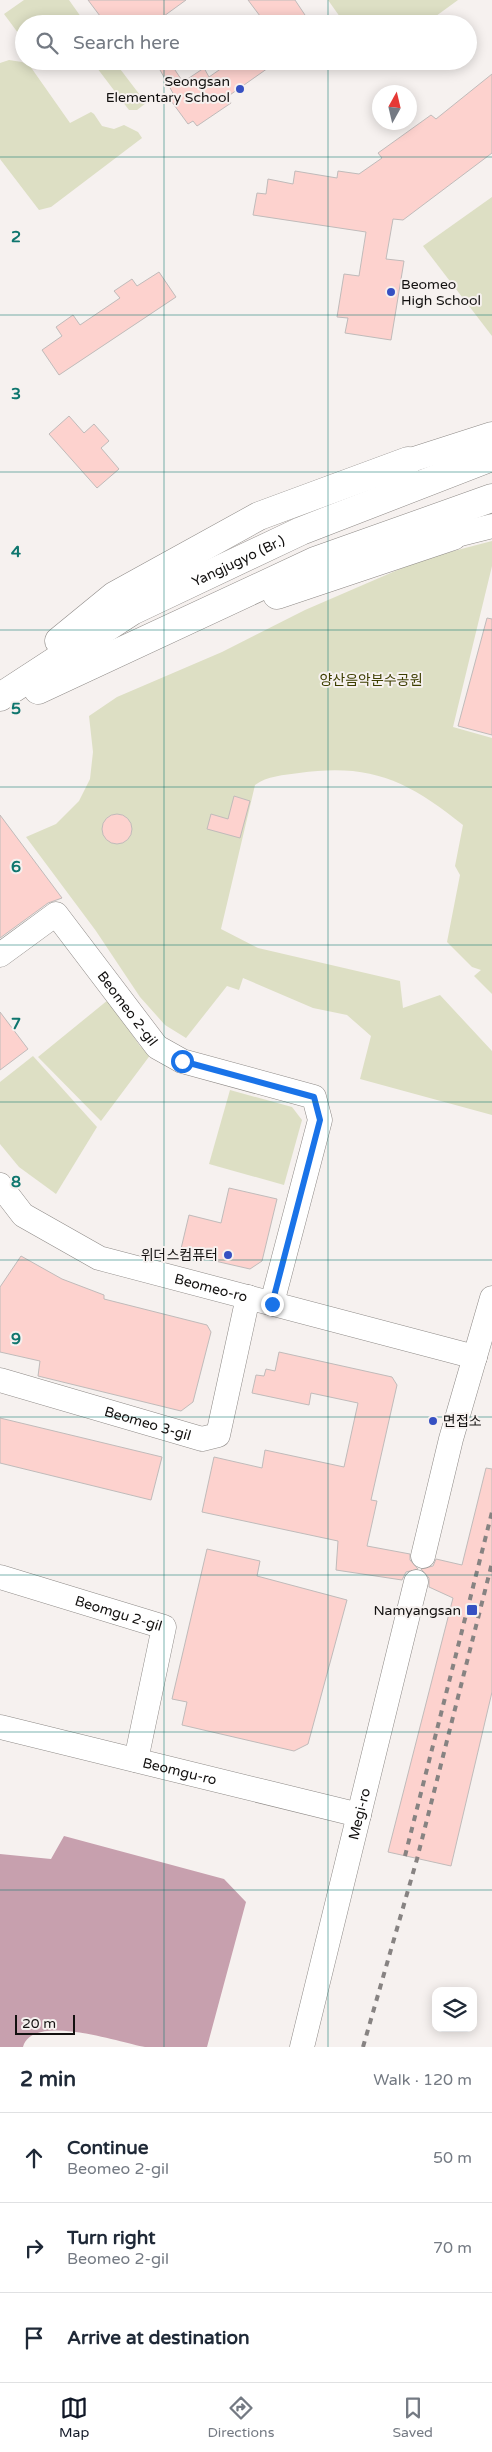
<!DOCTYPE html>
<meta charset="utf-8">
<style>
body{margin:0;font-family:"Varela Round","Noto Sans KR",sans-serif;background:#f6f6f7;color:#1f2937}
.controls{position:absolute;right:15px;bottom:15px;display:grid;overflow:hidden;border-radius:10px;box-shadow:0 2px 12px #0003}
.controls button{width:45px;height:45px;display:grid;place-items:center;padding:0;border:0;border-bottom:1px solid #e0e1e3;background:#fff;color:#1f2937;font:25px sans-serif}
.compass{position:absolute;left:372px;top:85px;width:45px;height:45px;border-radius:50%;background:#fff;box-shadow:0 2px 12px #0003;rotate:8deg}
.scale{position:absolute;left:15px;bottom:12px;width:60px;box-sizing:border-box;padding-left:5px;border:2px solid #131110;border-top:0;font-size:14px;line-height:18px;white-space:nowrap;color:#131110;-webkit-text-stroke:4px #f6f1ef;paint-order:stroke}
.stop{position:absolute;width:15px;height:15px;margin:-11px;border:4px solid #1a73e8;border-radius:50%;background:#fff}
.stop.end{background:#1a73e8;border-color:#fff;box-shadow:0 1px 5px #0008}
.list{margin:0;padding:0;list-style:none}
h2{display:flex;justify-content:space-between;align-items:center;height:65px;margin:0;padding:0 20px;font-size:21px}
h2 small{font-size:16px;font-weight:400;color:#747a83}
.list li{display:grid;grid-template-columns:32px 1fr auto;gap:15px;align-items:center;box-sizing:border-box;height:90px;padding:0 20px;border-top:1px solid #e0e1e3}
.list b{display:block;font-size:19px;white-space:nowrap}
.list p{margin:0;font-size:16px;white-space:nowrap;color:#747a83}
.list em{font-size:16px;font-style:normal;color:#747a83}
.icon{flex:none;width:28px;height:28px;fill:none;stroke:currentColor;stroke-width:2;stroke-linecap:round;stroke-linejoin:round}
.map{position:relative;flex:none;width:492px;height:2047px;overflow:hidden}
.search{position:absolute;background:#fff;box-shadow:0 2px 12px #0003;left:15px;right:15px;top:15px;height:55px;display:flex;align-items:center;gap:12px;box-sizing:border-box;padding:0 18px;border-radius:28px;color:#747a83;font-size:19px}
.sheet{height:335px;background:#fff}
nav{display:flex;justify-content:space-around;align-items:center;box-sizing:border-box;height:70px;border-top:1px solid #e0e1e3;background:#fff;font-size:14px;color:#747a83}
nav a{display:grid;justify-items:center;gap:2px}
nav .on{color:#111827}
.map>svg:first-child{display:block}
.green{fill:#dddfc4}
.water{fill:#c7a0ae}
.building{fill:#fdd2ce;stroke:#c0bbba}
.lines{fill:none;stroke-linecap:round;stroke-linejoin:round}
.minor-casing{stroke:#8e8a87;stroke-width:25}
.major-casing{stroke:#8e8a87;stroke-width:29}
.minor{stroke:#fff;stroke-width:24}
.major{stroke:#fff;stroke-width:28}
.rail{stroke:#878382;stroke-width:4;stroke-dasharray:6 6;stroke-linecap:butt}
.route{stroke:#1a73e8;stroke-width:6}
.grid{fill:none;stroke:#0f766e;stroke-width:1;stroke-opacity:0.55}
.poi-dot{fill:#3650c2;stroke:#f6f1ef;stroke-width:2}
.labels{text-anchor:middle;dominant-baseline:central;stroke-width:4;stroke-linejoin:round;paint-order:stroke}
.poi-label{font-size:14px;fill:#131110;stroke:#f6f1ef;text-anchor:end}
.street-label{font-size:14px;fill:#131110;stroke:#f6f1ef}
.park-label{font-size:14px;fill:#3d3e00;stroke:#f6f1ef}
.grid-label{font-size:16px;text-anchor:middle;font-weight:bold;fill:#0f766e;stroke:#f6f1ef;stroke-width:4;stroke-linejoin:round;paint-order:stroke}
</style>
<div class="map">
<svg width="492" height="2047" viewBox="0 0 492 2047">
<rect width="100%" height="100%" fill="#f6f1ef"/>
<g class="green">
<path d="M24,0H69L86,24H24V41L4,14Z"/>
<path d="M328,0H458L425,24H345Z"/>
<path d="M9,60L22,62L30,66L70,123L91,112L94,114L102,126L114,129L124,125L138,132L142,138L51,207L39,210L0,159V63Z"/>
<path d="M73,61H114L146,103L137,110H129L94,64Z"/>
<path d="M492,197V336L423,246Z"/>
<path d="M492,541V566L453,727L492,738V994L474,976L481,970L472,967L447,942L460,875L455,866L463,825C408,781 371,763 299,773C284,775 267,776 255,785L221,929L258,948L400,981L403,1008L440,995L492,1051V1115L360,1079L371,1036L347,1015L313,1008L243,978L239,990L227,986L186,1038L165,1025L140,997L96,931L26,837L56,824L79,801L90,779L93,752L89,716L117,697L222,652L305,610L423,559Z"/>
<path d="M108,1000L140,1046L151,1054L101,1121L38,1057Z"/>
<path d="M33,1056L97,1127L56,1194L19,1167L0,1144V1082Z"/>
<path d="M230,1090L292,1107L302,1120L284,1185L209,1164Z"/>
</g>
<path class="water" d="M64,1836L224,1879L246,1902L207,2047C187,2047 165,2047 145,2047C121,2043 32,2012 23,2047H0V1854L51,1859Z"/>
<g class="building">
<path d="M88,0H186L153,24H106Z"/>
<path d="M248,0H295L311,24H266Z"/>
<path d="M155,61H169L183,82L204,68L209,77L232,61H278L227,97L231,103L197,126L193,121L188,124L169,98L174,95Z"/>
<path d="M492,74V153L403,220L393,219L386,259L404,261L391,340L345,333L348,318L337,317L344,274L359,276L366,232L253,215L257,193L266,194L268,179L293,184L295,171L337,178L338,171L359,174L382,158L378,153L431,115L436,119Z"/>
<path d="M159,272L176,297L59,375L42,350L62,336L56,327L73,315L80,325L120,298L114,291L132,279L137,286Z"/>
<path d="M69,416L84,433L94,424L109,441L101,448L119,469L97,488L49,434Z"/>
<path d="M487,618L492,619V735L458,726Z"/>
<path d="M234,796L250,801L240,838L207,829L211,814L228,819Z"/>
<circle cx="117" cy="829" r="15"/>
<path d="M0,815L62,898L48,903L0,938Z"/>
<path d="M0,1012L28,1049L0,1070Z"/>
<path d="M229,1188L277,1199L262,1261L250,1269L180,1253L189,1215L221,1223Z"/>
<path d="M21,1256L62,1279L104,1295V1299L207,1325L211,1332L193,1402L181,1411L38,1376L40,1361L0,1352V1287Z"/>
<path d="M279,1352L392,1377L397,1385L371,1500L377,1501L367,1546L410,1554V1560L418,1569L406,1572L402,1580L336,1570L338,1541L202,1512L214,1457L262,1468L265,1450L344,1467L358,1403L311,1393L309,1405L252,1393L256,1375L264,1376L266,1369L275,1371Z"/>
<path d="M0,1418L162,1457L151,1500L0,1463Z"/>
<path d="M486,1468L492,1469V1692L451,1866L388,1852L453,1598L429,1587V1578L421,1569L433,1566L436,1559L462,1565Z"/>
<path d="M207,1549L260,1561L257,1576L347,1600L308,1744L294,1751L182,1725L187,1702L172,1699Z"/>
</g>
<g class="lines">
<defs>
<g id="minor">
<path d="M408,461L492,434"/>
<path d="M453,536L492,526"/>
<path id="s1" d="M0,955L56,914L157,1047L182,1061L314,1097L320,1120L272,1303"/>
<path id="s2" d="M0,1185L23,1215L99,1258L475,1357"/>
<path id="s3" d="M0,1380L202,1439L218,1435L248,1297"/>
<path d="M423,1556L451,1439L492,1298"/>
<path id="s4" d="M0,1577L164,1627L136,1760"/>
<path id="s5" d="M0,1727L359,1815"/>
<path id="s6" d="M302,2047L416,1582"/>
</g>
<g id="major">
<path d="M277,595L453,536"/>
<path d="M59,641L114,596L259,516L408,461"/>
<path d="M38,690L315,561L492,498"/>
<path id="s7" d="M0,697L132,611L301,531L492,457"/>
</g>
</defs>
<use href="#minor" class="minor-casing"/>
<use href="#major" class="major-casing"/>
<use href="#minor" class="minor"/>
<use href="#major" class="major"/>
<g class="rail">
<path d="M405,1856L492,1512"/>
<path d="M363,2047L417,1859L492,1563"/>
</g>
</g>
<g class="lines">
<path class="route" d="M182,1061L314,1097L320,1120L272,1304"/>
</g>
<path class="grid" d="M164,0V24M328,0V24M164,61V2047M328,61V2047M0,157H492M0,315H492M0,472H492M0,630H492M0,787H492M0,945H492M0,1102H492M0,1260H492M0,1417H492M0,1575H492M0,1732H492M0,1890H492"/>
<g class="poi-dot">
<circle cx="240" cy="89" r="5"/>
<circle cx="391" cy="292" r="5"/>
<circle cx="228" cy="1255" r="5"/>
<circle cx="433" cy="1421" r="5"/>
<rect x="466" y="1604" width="12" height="12" rx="2.5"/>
</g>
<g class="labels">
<g class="poi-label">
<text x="230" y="81">Seongsan<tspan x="230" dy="16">Elementary School</tspan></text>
<text x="401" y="284" text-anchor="start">Beomeo<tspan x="401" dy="16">High School</tspan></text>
<text x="218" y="1255">위더스컴퓨터</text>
<text x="443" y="1421" text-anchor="start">면접소</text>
<text x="461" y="1610">Namyangsan</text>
</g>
<g class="street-label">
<text stroke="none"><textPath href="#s7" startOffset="275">Yangjugyo (Br.)</textPath></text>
<text stroke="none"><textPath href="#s1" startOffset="188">Beomeo 2-gil</textPath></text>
<text stroke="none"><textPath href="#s2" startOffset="241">Beomeo-ro</textPath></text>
<text stroke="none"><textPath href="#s3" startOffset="154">Beomeo 3-gil</textPath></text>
<text stroke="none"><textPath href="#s4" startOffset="124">Beomgu 2-gil</textPath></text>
<text stroke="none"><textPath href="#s5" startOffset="185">Beomgu-ro</textPath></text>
<text stroke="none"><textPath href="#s6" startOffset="240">Megi-ro</textPath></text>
</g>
<g class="park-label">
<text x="371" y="680">양산음악분수공원</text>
</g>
</g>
<g class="grid-label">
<text x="16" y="242">2</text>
<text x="16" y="399">3</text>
<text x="16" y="557">4</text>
<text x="16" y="714">5</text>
<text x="16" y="872">6</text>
<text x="16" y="1029">7</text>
<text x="16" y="1187">8</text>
<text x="16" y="1344">9</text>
</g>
</svg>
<div class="controls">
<button><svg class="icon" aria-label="layers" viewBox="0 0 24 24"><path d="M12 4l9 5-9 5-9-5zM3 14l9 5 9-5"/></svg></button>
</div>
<svg class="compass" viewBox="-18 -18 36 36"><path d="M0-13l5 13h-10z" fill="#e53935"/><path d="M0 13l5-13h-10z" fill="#747a83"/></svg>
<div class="scale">20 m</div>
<div class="stop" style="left:182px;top:1061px"></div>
<div class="stop end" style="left:272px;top:1304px"></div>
<div class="search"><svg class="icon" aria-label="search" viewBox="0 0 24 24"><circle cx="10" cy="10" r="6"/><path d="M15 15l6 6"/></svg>Search here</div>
</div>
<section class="sheet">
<h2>2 min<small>Walk · 120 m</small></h2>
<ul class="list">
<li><svg class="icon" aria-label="ahead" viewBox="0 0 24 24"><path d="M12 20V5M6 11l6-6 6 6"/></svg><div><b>Continue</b><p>Beomeo 2-gil</p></div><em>50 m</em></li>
<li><svg class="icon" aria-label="right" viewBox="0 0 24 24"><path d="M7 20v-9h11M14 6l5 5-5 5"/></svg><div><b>Turn right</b><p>Beomeo 2-gil</p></div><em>70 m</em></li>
<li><svg class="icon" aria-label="arrive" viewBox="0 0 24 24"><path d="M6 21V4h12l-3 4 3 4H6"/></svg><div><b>Arrive at destination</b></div></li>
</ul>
</section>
<nav>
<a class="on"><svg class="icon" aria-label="map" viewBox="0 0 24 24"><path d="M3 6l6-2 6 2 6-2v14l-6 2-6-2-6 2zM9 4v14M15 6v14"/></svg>Map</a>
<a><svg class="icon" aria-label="directions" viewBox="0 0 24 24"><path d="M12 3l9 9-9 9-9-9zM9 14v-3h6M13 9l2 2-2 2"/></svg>Directions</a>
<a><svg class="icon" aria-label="saved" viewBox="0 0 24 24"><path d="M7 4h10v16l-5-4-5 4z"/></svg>Saved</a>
</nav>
